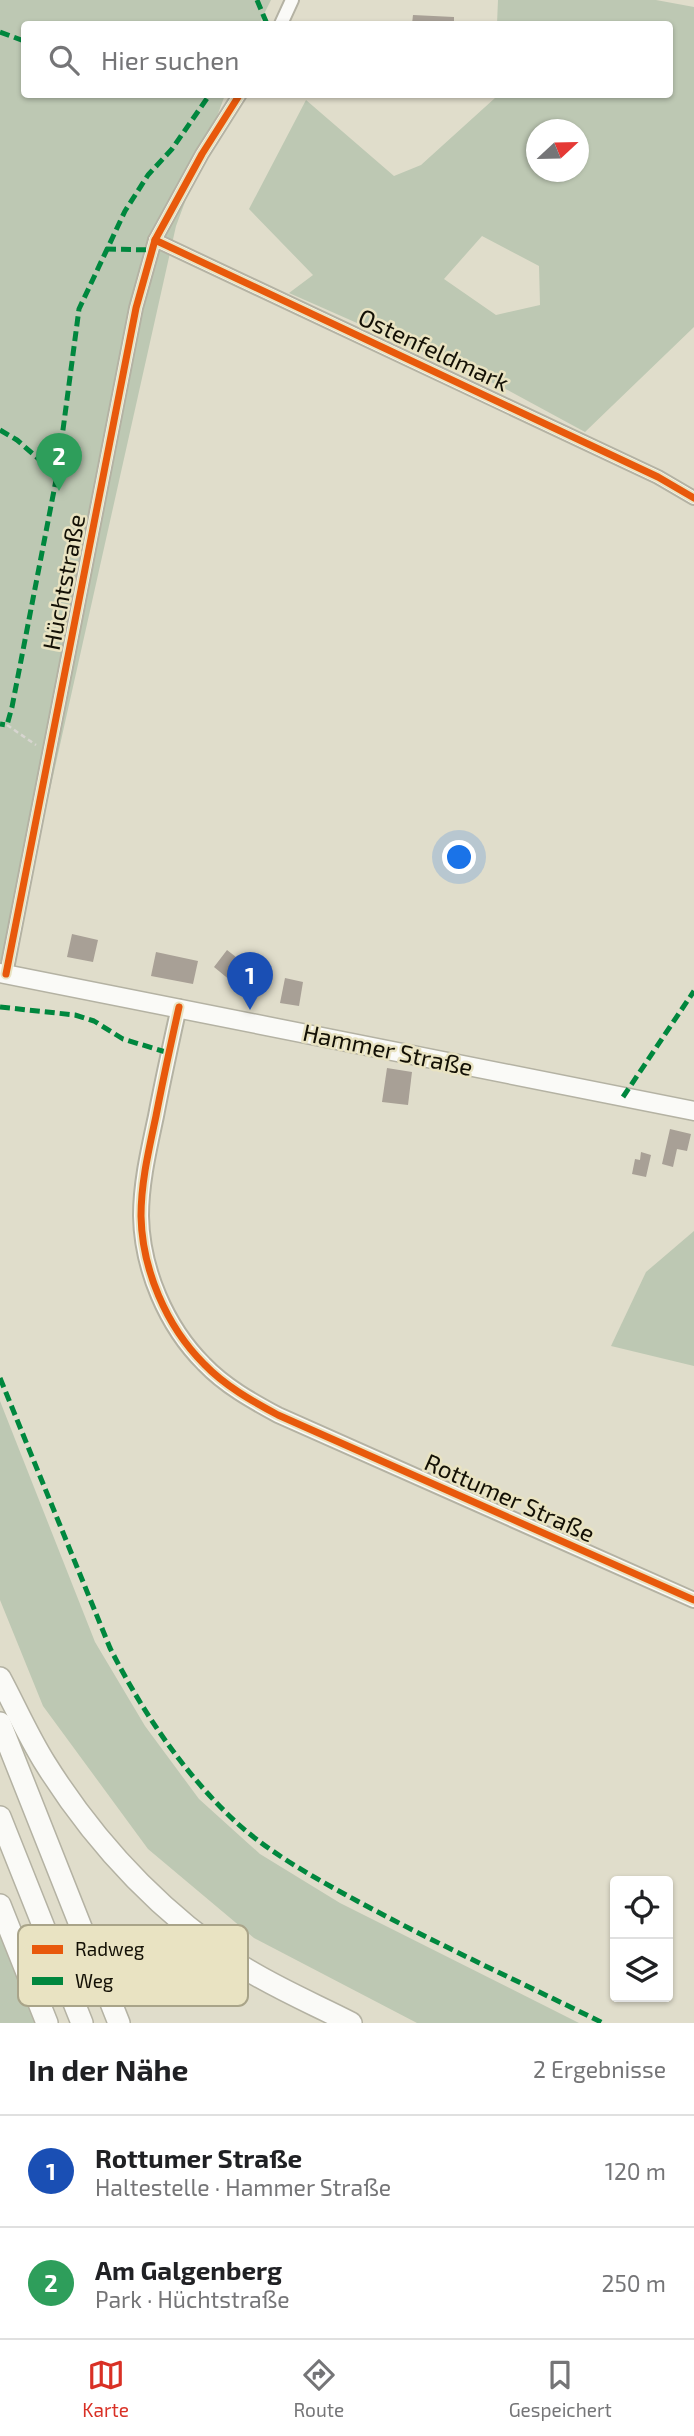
<!DOCTYPE html>
<html lang="de">
<meta charset="utf-8">
<style>
body{margin:0;font-family:"Exo 2",sans-serif;background:#f6f6f6;color:#202124}
.controls{position:absolute;right:21px;bottom:21px;display:grid;overflow:hidden;border-radius:7px;box-shadow:0 2px 5px #0004}
.controls button{width:63px;height:63px;display:grid;place-items:center;padding:0;border:0;border-bottom:2px solid #e0e0e0;background:#fff;color:#202124;font:35px sans-serif}
.compass{position:absolute;left:526px;top:119px;width:63px;height:63px;border-radius:50%;background:#fff;box-shadow:0 2px 5px #0004;rotate:68deg}
.you{position:absolute;left:460px;top:858px;width:24px;height:24px;margin:-18px;border:5px solid #fff;border-radius:50%;background:#1a73e8;box-shadow:0 0 0 10px #1a73e833}
.badge{display:grid;place-items:center;width:46px;height:46px;border-radius:50%;background:#d93025;color:#fff;font-size:23px;font-weight:700}
.pin{position:absolute;translate:-50% -58px;filter:drop-shadow(0 2px 4px #0008)}
.pin::after{content:'';position:absolute;top:37px;width:24px;height:21px;background:inherit;clip-path:polygon(0 0,100% 0,50% 100%)}
.list{margin:0;padding:0;list-style:none}
h2{display:flex;justify-content:space-between;align-items:center;height:91px;margin:0;padding:0 28px;font-size:30px}
h2 small{font-size:23px;font-weight:400;color:#757577}
.list li{display:grid;grid-template-columns:46px 1fr auto;gap:21px;align-items:center;box-sizing:border-box;height:112px;padding:0 28px;border-top:2px solid #e0e0e0}
.list b{display:block;font-size:26px;white-space:nowrap}
.list p{margin:0;font-size:23px;white-space:nowrap;color:#757577}
.list em{font-size:23px;font-style:normal;color:#757577}
.icon{flex:none;width:38px;height:38px;fill:none;stroke:currentColor;stroke-width:2;stroke-linecap:round;stroke-linejoin:round}
.map{position:relative;flex:none;width:694px;height:2023px;overflow:hidden}
.search{position:absolute;background:#fff;box-shadow:0 2px 5px #0004;left:21px;right:21px;top:21px;height:77px;display:flex;align-items:center;gap:18px;box-sizing:border-box;padding:0 24px;border-radius:7px;color:#757577;font-size:26px}
.sheet{height:315px;background:#fff}
nav{display:flex;justify-content:space-around;align-items:center;box-sizing:border-box;height:98px;border-top:2px solid #e0e0e0;background:#fff;font-size:19px;color:#757577}
nav a{display:grid;justify-items:center;gap:4px}
nav .on{color:#d93025}
.map>svg:first-child{display:block}
.green{fill:#bdc8b3;fill-rule:evenodd}
.building{fill:#a8a096}
.lines{fill:none;stroke-linecap:round;stroke-linejoin:round}
.minor-casing{stroke:#b4b2a3;stroke-width:16}
.tertiary-casing{stroke:#b4b2a3;stroke-width:18}
.secondary-casing{stroke:#b4b2a3;stroke-width:21}
.motorway-casing{stroke:#b4b2a3;stroke-width:24}
.path{stroke:#d7d5d0;stroke-width:2.5;stroke-dasharray:5 3.5;stroke-linecap:butt}
.minor{stroke:#fafaf7;stroke-width:12}
.tertiary{stroke:#fafaf7;stroke-width:14}
.secondary{stroke:#fafaf7;stroke-width:18}
.motorway{stroke:#fafaf7;stroke-width:21}
.quiet{stroke:#00873e;stroke-width:5;stroke-dasharray:10 5;stroke-linecap:butt}
.cycleway-casing{stroke:#e9e3c2;stroke-width:11}
.cycleway{stroke:#e8590c;stroke-width:7}
.labels{text-anchor:middle;dominant-baseline:central;stroke-width:5;stroke-linejoin:round;paint-order:stroke}
.street-label{font-size:24px;fill:#131005;stroke:#e9e3c2}
.key{fill:#e9e3c2;stroke:#a9a489;stroke-width:2}
.key-label{font-size:19px;fill:#131005}
</style>
<div class="map">
<svg width="694" height="2023" viewBox="0 0 694 2023">
<rect width="100%" height="100%" fill="#e0ddcb"/>
<g class="green">
<path d="M0,0H271L259,24H24V94L225,95L176,226L11,964L0,961Z"/>
<path d="M498,0H656L694,7V327L585,432L502,387L289,293L313,275L249,209L306,100L394,176L421,165L495,98L496,95L670,94V24H497ZM536,130H578V172H536ZM482,236L539,266L540,305L496,315L444,279Z"/>
<path d="M694,1231V1366L611,1346L646,1272Z"/>
<path d="M0,1401L95,1642L145,1726L199,1799L260,1854L340,1903L579,2023H417L254,1938L148,1849L43,1706L0,1600Z"/>
<path d="M0,1927L38,2023H0Z"/>
</g>
<g class="building">
<path d="M413,15L454,17V24H412Z"/>
<path d="M72,934L98,940L93,962L67,957Z"/>
<path d="M227,950L250,968L245,975L250,979L242,990L214,967Z"/>
<path d="M156,952L198,961L193,984L151,976Z"/>
<path d="M285,978L303,982L299,1006L280,1003Z"/>
<path d="M387,1068L412,1072L408,1105L382,1102Z"/>
<path d="M670,1129L691,1134L687,1151L677,1149L673,1167L662,1164Z"/>
<path d="M641,1152L651,1155L646,1177L632,1174L635,1159L640,1160Z"/>
</g>
<g class="lines">
<defs>
<g id="minor">
<path d="M281,24L292,0"/>
<path d="M155,240L658,477L694,498"/>
<path d="M6,974L136,308L155,240L202,154L240,94"/>
</g>
<path id="tertiary" d="M179,1007C171,1043 163,1079 156,1116C149,1149 141,1182 141,1216C142,1269 166,1326 204,1364C225,1386 252,1401 278,1415L694,1600"/>
<path id="secondary" d="M0,973L694,1111"/>
<g id="motorway">
<path d="M0,1678C15,1706 28,1736 45,1763C95,1843 159,1911 238,1964C273,1987 314,2004 351,2023"/>
<path d="M0,1723L119,2023"/>
<path d="M0,1817L82,2023"/>
<path d="M0,1905L47,2023"/>
</g>
</defs>
<use href="#minor" class="minor-casing"/>
<use href="#tertiary" class="tertiary-casing"/>
<use href="#secondary" class="secondary-casing"/>
<use href="#motorway" class="motorway-casing"/>
<path class="path" d="M7,725L36,745"/>
<use href="#minor" class="minor"/>
<use href="#tertiary" class="tertiary"/>
<use href="#secondary" class="secondary"/>
<use href="#motorway" class="motorway"/>
<g class="quiet">
<path d="M257,0L267,24"/>
<path d="M0,32L24,41"/>
<path d="M106,249L152,250"/>
<path d="M0,430L17,440L57,475L12,707L7,725L0,724"/>
<path d="M57,475L79,309L125,211L148,175L172,149L208,97"/>
<path d="M0,1007L75,1015L94,1021L123,1039L169,1053"/>
<path d="M623,1097L694,991"/>
<path d="M0,1378L110,1648C143,1713 184,1774 238,1824C274,1856 317,1879 359,1902C439,1945 522,1983 603,2023"/>
</g>
<defs>
<g id="cycleway">
<path d="M155,240L658,477L694,498"/>
<path d="M6,974L136,308L155,240L202,154L240,94"/>
<path d="M179,1007C171,1043 163,1079 156,1116C149,1149 141,1182 141,1216C142,1269 166,1326 204,1364C225,1386 252,1401 278,1415L694,1600"/>
</g>
</defs>
<use href="#cycleway" class="cycleway-casing"/>
<use href="#cycleway" class="cycleway"/>
</g>
<g class="labels">
<g class="street-label">
<text transform="translate(434 349) rotate(25)">Ostenfeldmark</text>
<text transform="translate(63 582) rotate(-79)">Hüchtstraße</text>
<text transform="translate(388 1049) rotate(12)">Hammer Straße</text>
<text transform="translate(510 1497) rotate(24)">Rottumer Straße</text>
</g>
</g>
<rect x="18" y="1925" width="230" height="81" rx="10" class="key"/>
<rect x="32" y="1945" width="31" height="9" fill="#e8590c"/>
<rect x="32" y="1977" width="31" height="8" fill="#00873e"/>
<g class="key-label">
<text x="75" y="1956">Radweg</text>
<text x="75" y="1988">Weg</text>
</g>
</svg>
<div class="controls">
<button><svg class="icon" aria-label="locate" viewBox="0 0 24 24"><circle cx="12" cy="12" r="6"/><path d="M12 2v4M12 18v4M2 12h4M18 12h4"/></svg></button>
<button><svg class="icon" aria-label="layers" viewBox="0 0 24 24"><path d="M12 4l9 5-9 5-9-5zM3 14l9 5 9-5"/></svg></button>
</div>
<svg class="compass" viewBox="-18 -18 36 36"><path d="M0-13l5 13h-10z" fill="#e53935"/><path d="M0 13l5-13h-10z" fill="#757577"/></svg>
<div class="you"></div>
<div class="pin badge" style="left:250px;top:1010px;background:#1a4fb4">1</div>
<div class="pin badge" style="left:59px;top:491px;background:#2e9e5b">2</div>
<div class="search"><svg class="icon" aria-label="search" viewBox="0 0 24 24"><circle cx="10" cy="10" r="6"/><path d="M15 15l6 6"/></svg>Hier suchen</div>
</div>
<section class="sheet">
<h2>In der Nähe<small>2 Ergebnisse</small></h2>
<ul class="list">
<li><span class="badge" style="background:#1a4fb4">1</span><div><b>Rottumer Straße</b><p>Haltestelle · Hammer Straße</p></div><em>120 m</em></li>
<li><span class="badge" style="background:#2e9e5b">2</span><div><b>Am Galgenberg</b><p>Park · Hüchtstraße</p></div><em>250 m</em></li>
</ul>
</section>
<nav>
<a class="on"><svg class="icon" aria-label="map" viewBox="0 0 24 24"><path d="M3 6l6-2 6 2 6-2v14l-6 2-6-2-6 2zM9 4v14M15 6v14"/></svg>Karte</a>
<a><svg class="icon" aria-label="directions" viewBox="0 0 24 24"><path d="M12 3l9 9-9 9-9-9zM9 14v-3h6M13 9l2 2-2 2"/></svg>Route</a>
<a><svg class="icon" aria-label="saved" viewBox="0 0 24 24"><path d="M7 4h10v16l-5-4-5 4z"/></svg>Gespeichert</a>
</nav>
